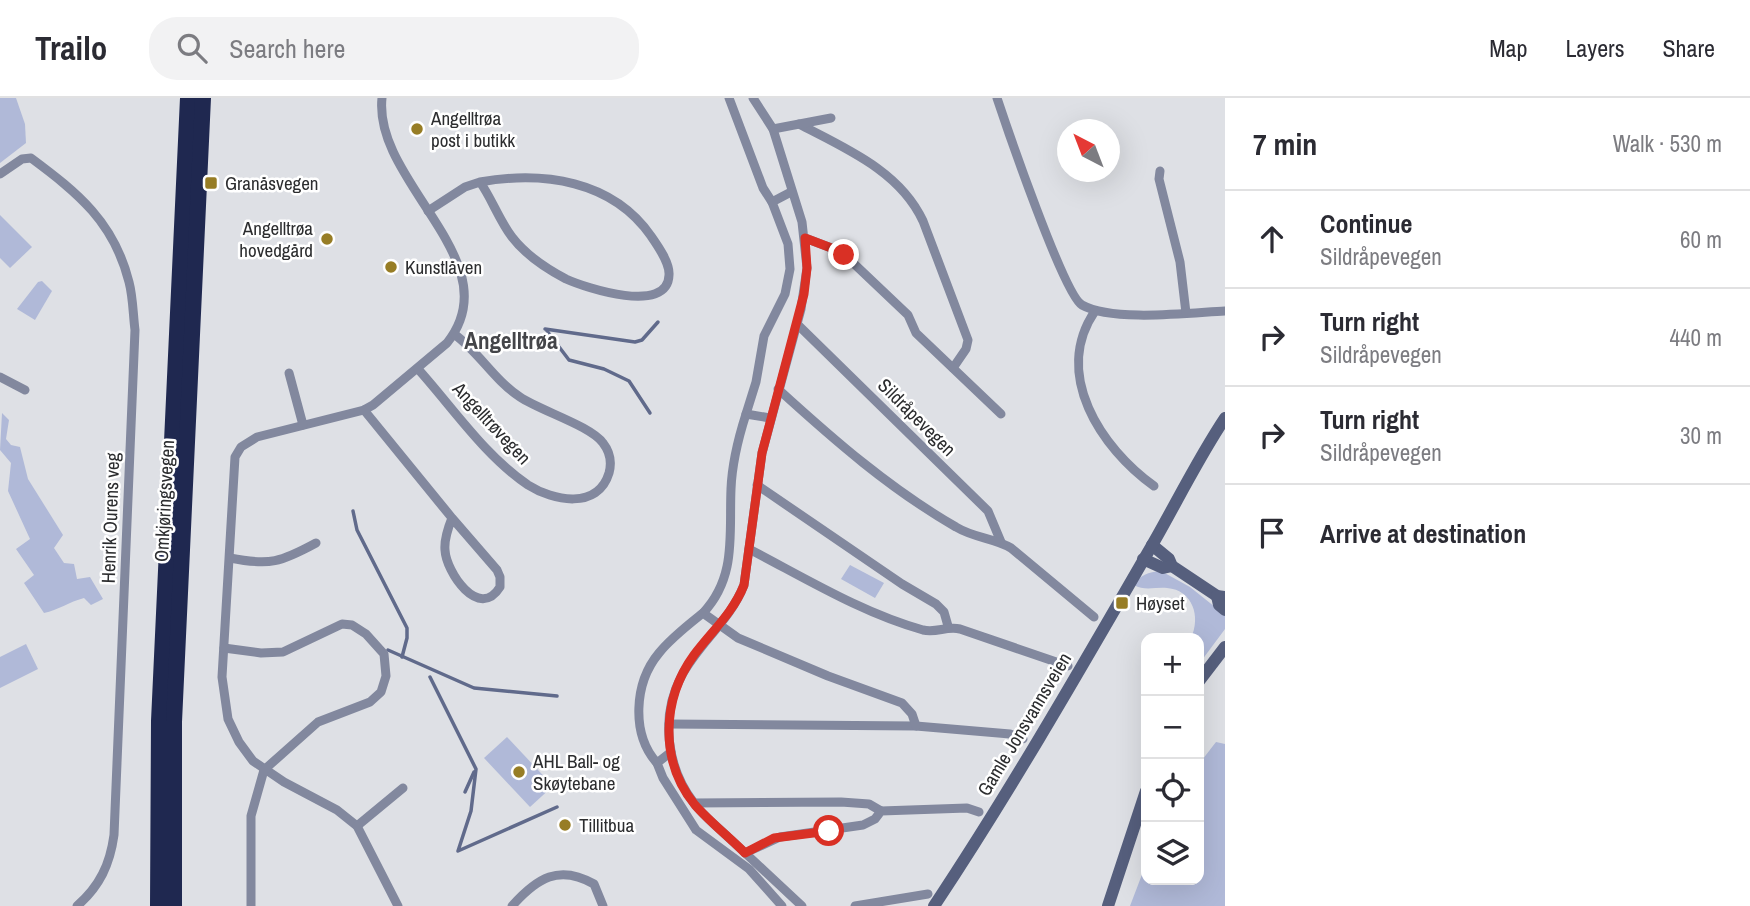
<!DOCTYPE html>
<meta charset="utf-8">
<style>
body{margin:0;font-family:"Archivo Narrow",sans-serif;background:#f2f2f3;color:#2b2b33}
.controls{position:absolute;right:21px;bottom:21px;display:grid;overflow:hidden;border-radius:14px;box-shadow:0 7px 28px #0002}
.controls button{width:63px;height:63px;display:grid;place-items:center;padding:0;border:0;border-bottom:2px solid #e1e1e2;background:#fff;color:#2b2b33;font:35px sans-serif}
.compass{position:absolute;left:1057px;top:21px;width:63px;height:63px;border-radius:50%;background:#fff;box-shadow:0 7px 28px #0002;rotate:318deg}
.stop{position:absolute;width:21px;height:21px;margin:-16px;border:5px solid #d93025;border-radius:50%;background:#fff}
.stop.end{background:#d93025;border-color:#fff;box-shadow:0 2px 7px #0008}
.list{margin:0;padding:0;list-style:none}
h2{display:flex;justify-content:space-between;align-items:center;height:91px;margin:0;padding:0 28px;font-size:30px}
h2 small{font-size:23px;font-weight:400;color:#7c7c81}
.list li{display:grid;grid-template-columns:46px 1fr auto;gap:21px;align-items:center;box-sizing:border-box;height:98px;padding:0 28px;border-top:2px solid #e1e1e2}
.list b{display:block;font-size:26px;white-space:nowrap}
.list p{margin:0;font-size:23px;white-space:nowrap;color:#7c7c81}
.list em{font-size:23px;font-style:normal;color:#7c7c81}
.icon{flex:none;width:38px;height:38px;fill:none;stroke:currentColor;stroke-width:2;stroke-linecap:round;stroke-linejoin:round}
.map{position:relative;flex:none;width:1225px;height:808px;overflow:hidden}
header{display:flex;align-items:center;gap:42px;box-sizing:border-box;height:98px;padding:0 35px;background:#fff;border-bottom:2px solid #e1e1e2}
header strong{font-size:33px}
nav{display:flex;gap:38px;margin-inline-start:auto;font-size:24px}
.search{width:490px;height:63px;background:#f2f2f3;display:flex;align-items:center;gap:18px;box-sizing:border-box;padding:0 24px;border-radius:28px;color:#7c7c81;font-size:26px}
main{display:flex}
aside{flex:1;background:#fff}
.map>svg:first-child{display:block}
.green{fill:#b0b9d8}
.lines{fill:none;stroke-linecap:round;stroke-linejoin:round}
.stream{stroke:#606a8b;stroke-width:3.5}
.street{stroke:#82889e;stroke-width:9}
.secondary{stroke:#565f7d;stroke-width:12}
.highway{stroke:#1f2850;stroke-width:16}
.route{stroke:#d93025;stroke-width:9}
.poi-dot{fill:#977d25;stroke:#fff;stroke-width:2.5}
.labels{text-anchor:middle;dominant-baseline:central;stroke-width:5;stroke-linejoin:round;paint-order:stroke}
.poi-label{font-size:19px;fill:#2c2d2f;stroke:#fff;text-anchor:start}
.street-label{font-size:19px;fill:#2c2d2f;stroke:#fff}
.quarter-label{font-size:23px;font-weight:bold;fill:#444549;stroke:#fff}
</style>
<header>
<strong>Trailo</strong>
<div class="search"><svg class="icon" aria-label="search" viewBox="0 0 24 24"><circle cx="10" cy="10" r="6"/><path d="M15 15l6 6"/></svg>Search here</div>
<nav><a>Map</a><a>Layers</a><a>Share</a></nav>
</header>
<main>
<div class="map">
<svg width="1225" height="808" viewBox="0 0 1225 808">
<rect width="100%" height="100%" fill="#dee0e5"/>
<g class="green">
<path d="M0,0H16L25,26L26,45L0,65Z"/>
<path d="M0,117L32,149L10,170L0,160Z"/>
<path d="M42,183L52,193L35,222L17,211L38,184Z"/>
<path d="M2,315L9,322L6,341L11,347L20,349L28,381L63,437L54,450L64,465L74,466L77,481L90,479L103,501L91,507L84,500C69,504 58,512 44,515L24,485L34,477L16,451L30,441L8,393L11,365L0,352Z"/>
<path d="M850,467L884,485L875,500L841,481Z"/>
<path d="M1161,473L1190,489L1225,517V531L1199,566V540H1191C1201,519 1193,492 1167,490C1155,489 1144,493 1134,487C1140,477 1148,474 1161,473Z"/>
<path d="M26,546L38,571L0,590V559Z"/>
<path d="M507,639L553,688L530,709L484,660Z"/>
<path d="M1216,644L1225,646V808H1130L1146,766V782H1199V666Z"/>
</g>
<g class="lines">
<g class="stream">
<path d="M545,231L635,244L642,242L658,224"/>
<path d="M547,233L569,262L604,271L629,283L650,315"/>
<path d="M353,413L357,432L407,530V540L402,559"/>
<path d="M388,552L474,590L557,598"/>
<path d="M430,579L476,671L471,713L458,753L557,709"/>
<path d="M465,694L474,674"/>
</g>
<g class="street">
<path d="M382,0C373,85 512,164 447,245L373,307L364,312L257,339L241,349L235,359L222,579L228,621L239,644L253,663L284,684L337,712L357,728L398,808"/>
<path d="M729,0L763,90L772,104"/>
<path d="M753,0L773,31L802,124L807,170L801,211L762,355L744,487C730,523 698,546 681,579C660,619 667,670 694,705C703,718 717,728 728,739C753,762 777,785 802,808"/>
<path d="M997,0C1007,30 1064,197 1082,207C1113,224 1188,215 1225,213"/>
<path d="M799,26C845,50 900,73 923,123L968,242L966,251L953,270"/>
<path d="M773,31L831,20"/>
<path d="M1160,73L1159,81L1180,164L1186,215"/>
<path d="M0,76L22,61L31,60C78,95 114,124 129,184C133,199 133,216 135,232L114,737C110,766 100,788 77,808"/>
<path d="M428,113L465,89L480,84C492,101 499,122 512,139C525,156 547,171 566,181C586,190 668,217 669,177C670,165 658,148 651,138C612,82 543,73 480,84"/>
<path d="M805,140L834,151L849,161L908,217L916,235L1001,316"/>
<path d="M1095,213C1052,276 1101,350 1154,388"/>
<path d="M797,226L988,413L1001,444"/>
<path d="M418,271C453,310 485,358 528,387C553,403 598,412 609,375C612,364 610,354 603,345C591,328 541,313 520,299C494,282 479,254 454,236"/>
<path d="M289,275L303,327"/>
<path d="M0,279L25,292"/>
<path d="M778,291C834,342 890,391 956,429C974,440 994,440 1011,450L1094,519"/>
<path d="M364,312L452,420C448,430 444,441 445,452C446,474 479,523 500,489V479L497,472L452,420"/>
<path d="M746,316L756,284L764,238L785,196L790,171L788,146L772,104L791,94"/>
<path d="M757,387L902,486L936,506L944,514L948,528"/>
<path d="M749,451C805,480 862,515 923,532C937,535 946,528 960,531L1068,568"/>
<path d="M230,460C270,468 281,464 316,445"/>
<path d="M703,515C737,479 729,436 731,391C732,365 738,341 746,316L770,320"/>
<path d="M224,550L261,555L283,554L342,526L352,527L366,536L384,556L386,578L381,594L370,604L318,624L264,672L251,718V808"/>
<path d="M669,626L916,628L1010,636L1023,641"/>
<path d="M671,654L657,665L663,680L696,732L749,771L782,808"/>
<path d="M657,665C631,636 634,585 659,555C671,540 688,527 703,515L738,540L828,578L902,605L912,616L916,628"/>
<path d="M694,705L841,704L869,706L881,713"/>
<path d="M357,728L403,690"/>
<path d="M745,755L780,739L863,727L875,721L881,713L967,710L979,714"/>
<path d="M512,808C537,780 559,766 594,786L603,808"/>
<path d="M855,808L928,796"/>
</g>
<g class="secondary">
<path d="M1152,447L1169,461L1172,468L1217,498L1225,499"/>
<path d="M1143,461L1163,470L1172,468"/>
<path d="M1217,498L1219,507L1225,512"/>
<path d="M1199,583L1225,549"/>
<path d="M934,808C1011,692 1081,570 1151,449C1176,406 1197,362 1225,320"/>
<path d="M1108,808L1146,693"/>
</g>
<g class="highway">
<path d="M158,808L159,623L188,0"/>
<path d="M174,808V624L203,0"/>
</g>
</g>
<g class="lines">
<path class="route" d="M829,733L774,740L745,755C729,739 710,724 695,707C659,663 662,601 694,557C712,533 733,515 744,487L762,355L804,196L807,170L805,140L834,151L844,157"/>
</g>
<g class="poi-dot">
<circle cx="417" cy="31" r="7"/>
<rect x="204" y="78" width="14" height="14" rx="3.5"/>
<circle cx="327" cy="141" r="7"/>
<circle cx="391" cy="169" r="7"/>
<rect x="1115" y="498" width="14" height="14" rx="3.5"/>
<circle cx="519" cy="674" r="7"/>
<circle cx="565" cy="727" r="7"/>
</g>
<g class="labels">
<g class="poi-label">
<text x="431" y="20">Angelltrøa<tspan x="431" dy="22">post i butikk</tspan></text>
<text x="225" y="85">Granåsvegen</text>
<text x="313" y="130" text-anchor="end">Angelltrøa<tspan x="313" dy="22">hovedgård</tspan></text>
<text x="405" y="169">Kunstlåven</text>
<text x="1136" y="505">Høyset</text>
<text x="533" y="663">AHL Ball- og<tspan x="533" dy="22">Skøytebane</tspan></text>
<text x="579" y="727">Tillitbua</text>
</g>
<g class="street-label">
<text transform="translate(917 319) rotate(45)">Sildråpevegen</text>
<text transform="translate(492 325) rotate(47)">Angelltrøvegen</text>
<text transform="translate(164 403) rotate(-87)">Omkjøringsvegen</text>
<text transform="translate(110 420) rotate(-88)">Henrik Ourens veg</text>
<text transform="translate(1024 626) rotate(-59)">Gamle Jonsvannsveien</text>
</g>
<g class="quarter-label">
<text x="511" y="242">Angelltrøa</text>
</g>
</g>
</svg>
<div class="controls">
<button>+</button>
<button>−</button>
<button><svg class="icon" aria-label="locate" viewBox="0 0 24 24"><circle cx="12" cy="12" r="6"/><path d="M12 2v4M12 18v4M2 12h4M18 12h4"/></svg></button>
<button><svg class="icon" aria-label="layers" viewBox="0 0 24 24"><path d="M12 4l9 5-9 5-9-5zM3 14l9 5 9-5"/></svg></button>
</div>
<svg class="compass" viewBox="-18 -18 36 36"><path d="M0-13l5 13h-10z" fill="#e53935"/><path d="M0 13l5-13h-10z" fill="#7c7c81"/></svg>
<div class="stop" style="left:829px;top:733px"></div>
<div class="stop end" style="left:844px;top:157px"></div>
</div>
<aside>
<h2>7 min<small>Walk · 530 m</small></h2>
<ul class="list">
<li><svg class="icon" aria-label="ahead" viewBox="0 0 24 24"><path d="M12 20V5M6 11l6-6 6 6"/></svg><div><b>Continue</b><p>Sildråpevegen</p></div><em>60 m</em></li>
<li><svg class="icon" aria-label="right" viewBox="0 0 24 24"><path d="M7 20v-9h11M14 6l5 5-5 5"/></svg><div><b>Turn right</b><p>Sildråpevegen</p></div><em>440 m</em></li>
<li><svg class="icon" aria-label="right" viewBox="0 0 24 24"><path d="M7 20v-9h11M14 6l5 5-5 5"/></svg><div><b>Turn right</b><p>Sildråpevegen</p></div><em>30 m</em></li>
<li><svg class="icon" aria-label="arrive" viewBox="0 0 24 24"><path d="M6 21V4h12l-3 4 3 4H6"/></svg><div><b>Arrive at destination</b></div></li>
</ul>
</aside>
</main>
